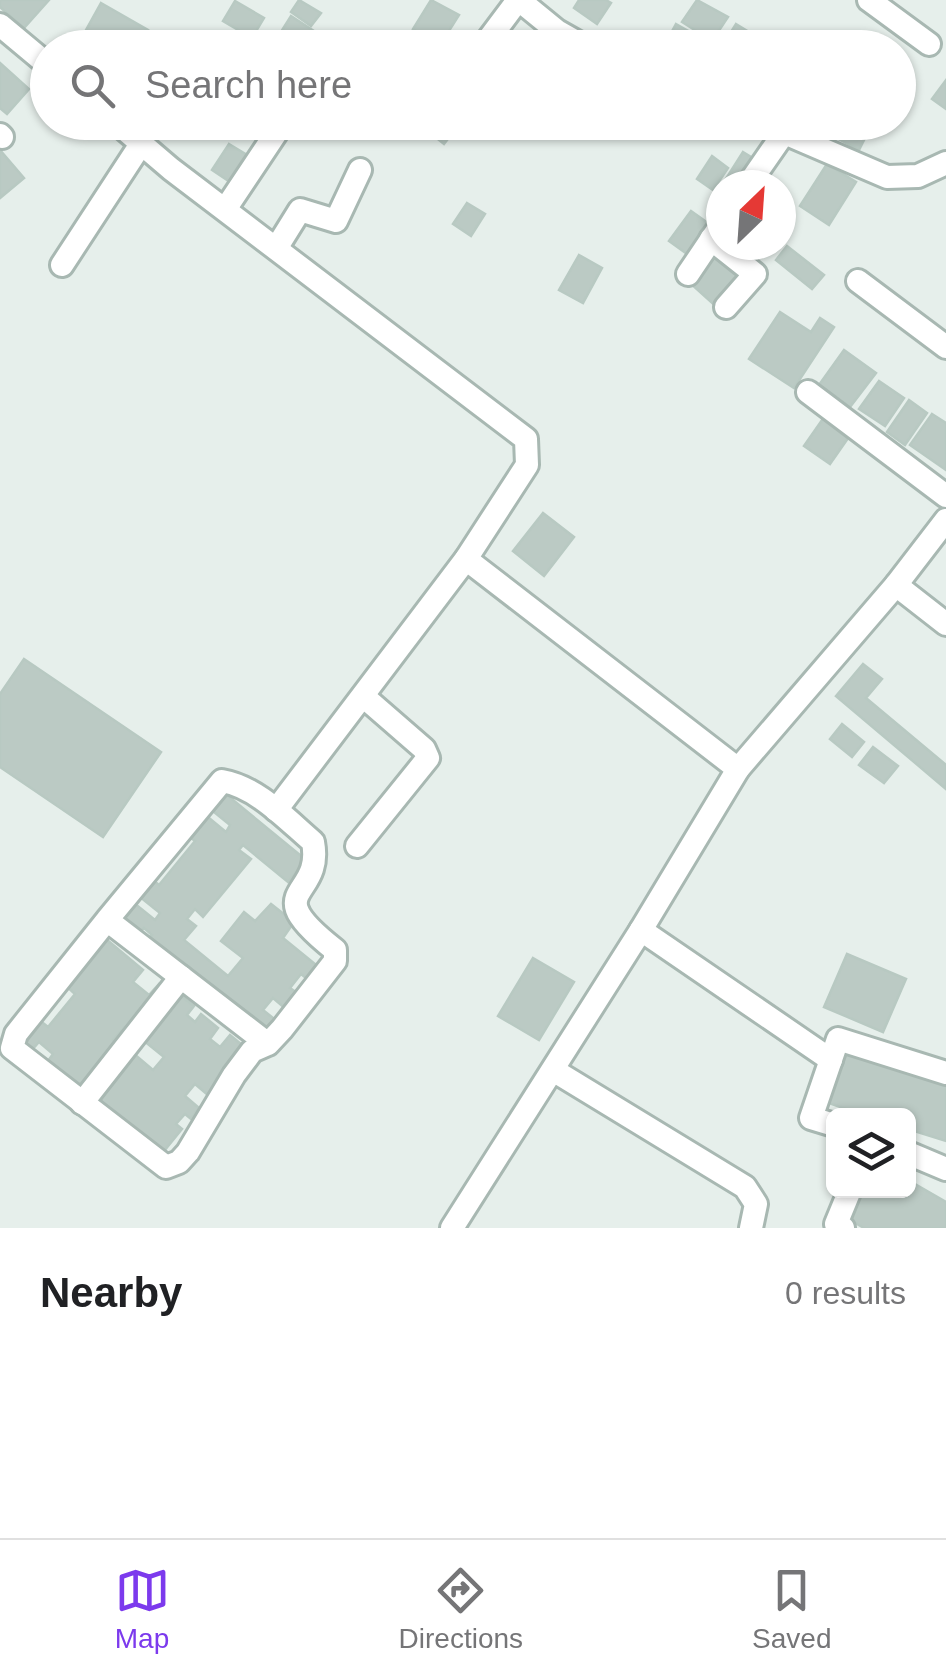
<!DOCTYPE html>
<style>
body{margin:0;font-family:Arial,sans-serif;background:#f2f2f2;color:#202124}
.controls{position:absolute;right:30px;bottom:30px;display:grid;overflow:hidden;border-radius:15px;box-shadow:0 2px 8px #0004}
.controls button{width:90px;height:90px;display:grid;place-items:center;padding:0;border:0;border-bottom:2px solid #e0e0e0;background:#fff;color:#202124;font:50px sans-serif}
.compass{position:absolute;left:706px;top:170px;width:90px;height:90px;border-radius:50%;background:#fff;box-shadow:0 2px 8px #0004;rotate:25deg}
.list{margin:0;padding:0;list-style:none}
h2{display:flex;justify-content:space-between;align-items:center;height:130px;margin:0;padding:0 40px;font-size:42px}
h2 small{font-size:32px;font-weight:400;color:#757577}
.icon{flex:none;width:55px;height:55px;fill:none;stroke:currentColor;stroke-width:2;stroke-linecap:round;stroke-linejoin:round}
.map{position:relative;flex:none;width:946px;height:1228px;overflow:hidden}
.search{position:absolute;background:#fff;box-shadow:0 2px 8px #0004;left:30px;right:30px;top:30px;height:110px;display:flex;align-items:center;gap:25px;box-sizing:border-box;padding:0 35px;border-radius:55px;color:#757577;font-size:38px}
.sheet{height:310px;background:#fff}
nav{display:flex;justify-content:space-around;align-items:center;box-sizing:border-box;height:140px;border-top:2px solid #e0e0e0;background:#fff;font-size:28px;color:#757577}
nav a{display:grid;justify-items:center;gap:5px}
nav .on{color:#7c3aed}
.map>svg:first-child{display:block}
.building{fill:#bbcac4;stroke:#b8c9c2;stroke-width:2.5}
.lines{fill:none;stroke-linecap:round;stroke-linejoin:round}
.minor-casing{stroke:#a8b8b2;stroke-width:28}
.minor{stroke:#fff;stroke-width:22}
</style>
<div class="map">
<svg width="946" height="1228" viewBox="0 0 946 1228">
<rect width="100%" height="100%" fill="#e6efeb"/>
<g class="building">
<path d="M0,0H49L24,28L0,7Z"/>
<path d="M299,0L321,13L311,26L291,12Z"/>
<path d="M431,0L459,15L440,45L413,29Z"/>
<path d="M579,0H606L611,3L597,24L574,8Z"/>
<path d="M697,0L728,17L712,41L682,22Z"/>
<path d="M235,1L264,18L252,38L223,21Z"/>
<path d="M101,3L148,30L137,48H117L86,30Z"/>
<path d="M291,16L326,39L321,48H304L281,32Z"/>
<path d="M676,24L699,37L694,48H663Z"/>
<path d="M736,24L775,48H721Z"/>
<path d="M86,35L108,48H79Z"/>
<path d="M155,35L175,48H148Z"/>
<path d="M272,38L288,48H266Z"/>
<path d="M0,63L29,89L7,114L0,108Z"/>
<path d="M946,80V109L932,99Z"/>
<path d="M428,122H461L444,144L424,128Z"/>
<path d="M840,122H873L859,150L833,136Z"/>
<path d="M229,144L247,155L230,182L212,170Z"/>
<path d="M0,150L24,178L0,198Z"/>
<path d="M743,152L759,162L744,185H722Z"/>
<path d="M712,156L728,168L713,190L697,179Z"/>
<path d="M827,164L856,182L829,225L800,206Z"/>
<path d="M467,203L485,214L471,236L453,224Z"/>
<path d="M691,211L715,228L694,259L669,241Z"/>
<path d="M787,246L824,275L812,289L776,260Z"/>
<path d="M719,251L749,278L720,310L690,283Z"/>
<path d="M579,255L602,268L583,303L559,290Z"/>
<path d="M780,312L811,332L820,318L834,327L794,388L749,359Z"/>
<path d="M844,350L876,373L850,407L819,385Z"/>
<path d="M879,381L904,398L885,426L859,409Z"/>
<path d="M909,400L927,413L905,445L887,432Z"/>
<path d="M827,413L853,431L830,464L804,446Z"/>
<path d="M932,414L946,423V470L910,445Z"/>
<path d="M543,513L574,537L544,576L513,551Z"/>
<path d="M24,659L161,752L103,837L0,767V694Z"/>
<path d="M863,664L882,679L866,698L946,765V789L836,696Z"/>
<path d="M842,724L864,742L852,757L830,739Z"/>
<path d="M873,747L898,766L884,783L859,765Z"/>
<path d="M222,791L306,860L288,882L243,845L239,850L251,859L203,917L195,909L187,919L196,926L184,940L228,976L243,958L221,941L244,912L255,921L271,904L294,922L283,938L321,969L311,982L301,974L290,988L300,995L287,1010L273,998L263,1010L278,1022L268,1032L147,940L152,935L144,928L139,933L116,915L129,899L155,920L160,913L134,892L148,876L159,885L195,841L186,834L203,813L226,832L230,825L208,807Z"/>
<path d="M106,939L143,970L133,982L149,995L159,984L166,991L133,1034L124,1028L113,1040L124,1049L83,1097L45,1065L53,1054L39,1042L30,1052L18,1042L38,1019L48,1027L75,994L66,986Z"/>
<path d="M847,954L906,979L883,1032L824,1007Z"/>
<path d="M533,958L574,982L539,1040L498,1016Z"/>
<path d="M180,995L194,1006L187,1015L195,1022L201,1014L218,1028L210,1039L220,1047L230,1035L247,1049L209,1096L195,1084L185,1096L199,1108L191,1119L185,1114L176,1124L182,1129L160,1156L93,1101L133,1053L153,1070L164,1057L143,1040Z"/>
<path d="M841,1042L946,1076V1141L908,1129V1116H866L823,1101Z"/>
<path d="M908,1180L946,1202V1228H864L847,1218L863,1190H908Z"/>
</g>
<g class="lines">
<defs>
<g id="minor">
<path d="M519,0L557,31L587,48"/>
<path d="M869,0L929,44"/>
<path d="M0,25L48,65"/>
<path d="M482,48L518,0"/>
<path d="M116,122L171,169L526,439L527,465L466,559L276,810"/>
<path d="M759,122L887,177L918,176L946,163"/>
<path d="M0,135L2,137"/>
<path d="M748,185L784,133"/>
<path d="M226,208L280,127L291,122"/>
<path d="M711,239L755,274L726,307"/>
<path d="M277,247L300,210L336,221L360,170"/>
<path d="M62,265L141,144"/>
<path d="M688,274L721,225"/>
<path d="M858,281L946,347"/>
<path d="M808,392L946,496"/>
<path d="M896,585L946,624"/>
<path d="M738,769L896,585L946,520"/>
<path d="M357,846L428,758L424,749L363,696"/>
<path d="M107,920L16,1034L12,1048L166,1167L179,1162L188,1152L234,1075L252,1051L268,1044L282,1029L335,961V950C255,887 324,900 313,842C286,819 257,787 222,781L107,920L268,1044"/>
<path d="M641,930L831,1060"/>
<path d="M553,1070L745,1187L756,1204L751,1228"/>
<path d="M82,1103L181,977"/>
<path d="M834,1125L811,1118L838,1039L946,1073"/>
<path d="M908,1153L946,1169"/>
<path d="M452,1228L641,930L738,769L466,559"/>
<path d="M843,1228L836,1224L850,1190"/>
</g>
</defs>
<use href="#minor" class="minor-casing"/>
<use href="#minor" class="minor"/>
</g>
</svg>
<div class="controls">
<button><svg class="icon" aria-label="layers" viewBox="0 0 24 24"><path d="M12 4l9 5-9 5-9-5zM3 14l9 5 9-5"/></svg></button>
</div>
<svg class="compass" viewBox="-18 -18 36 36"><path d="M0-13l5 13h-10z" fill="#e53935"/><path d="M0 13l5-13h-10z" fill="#757577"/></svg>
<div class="search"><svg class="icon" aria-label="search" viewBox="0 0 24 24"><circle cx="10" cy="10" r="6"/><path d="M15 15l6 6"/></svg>Search here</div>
</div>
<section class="sheet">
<h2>Nearby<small>0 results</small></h2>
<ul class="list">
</ul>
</section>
<nav>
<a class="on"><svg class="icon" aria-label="map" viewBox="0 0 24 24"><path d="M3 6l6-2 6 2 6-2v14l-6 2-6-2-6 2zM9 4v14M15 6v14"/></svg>Map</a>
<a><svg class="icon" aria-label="directions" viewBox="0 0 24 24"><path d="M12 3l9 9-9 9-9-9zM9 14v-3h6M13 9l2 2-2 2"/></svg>Directions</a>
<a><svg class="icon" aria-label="saved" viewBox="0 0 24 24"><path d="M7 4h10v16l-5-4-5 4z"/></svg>Saved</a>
</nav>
